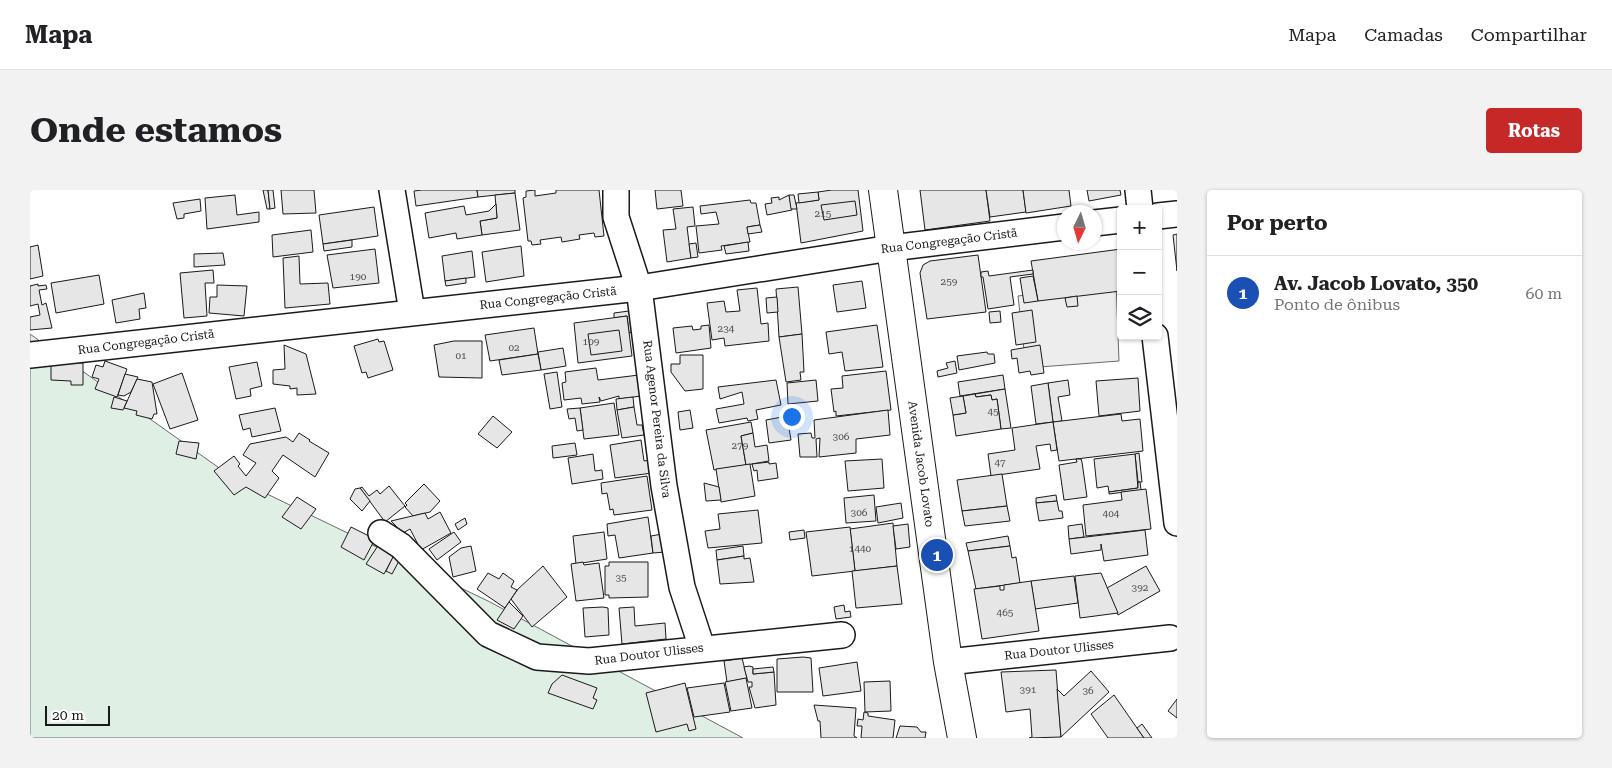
<!DOCTYPE html>
<html lang="pt">
<meta charset="utf-8">
<style>
body{margin:0;font-family:"Roboto Serif",serif;background:#f2f2f2;color:#202124}
.controls{position:absolute;right:15px;top:15px;display:grid;overflow:hidden;border-radius:5px;box-shadow:0 1px 4px #0004}
.controls button{width:45px;height:45px;display:grid;place-items:center;padding:0;border:0;border-bottom:1px solid #e0e0e0;background:#fff;color:#202124;font:25px sans-serif}
.compass{position:absolute;left:1027px;top:15px;width:45px;height:45px;border-radius:50%;background:#fff;box-shadow:0 1px 4px #0004;rotate:185deg}
.scale{position:absolute;left:15px;bottom:12px;width:65px;box-sizing:border-box;padding-left:5px;border:2px solid #1a1a1a;border-top:0;font-size:14px;line-height:18px;white-space:nowrap;color:#1a1a1a;-webkit-text-stroke:4px #fff;paint-order:stroke}
.you{position:absolute;left:761px;top:226px;width:18px;height:18px;margin:-12px;border:4px solid #fff;border-radius:50%;background:#1a73e8;box-shadow:0 0 0 8px #1a73e833}
.badge{display:grid;place-items:center;width:32px;height:32px;border-radius:50%;background:#c62828;color:#fff;font-size:16px;font-weight:700}
.pin{position:absolute;translate:-50% -50%;border:2px solid #fff;box-shadow:0 1px 5px #0006}
.list{margin:0;padding:0;list-style:none}
h2{display:flex;justify-content:space-between;align-items:center;height:65px;margin:0;padding:0 20px;font-size:21px}
h2 small{font-size:16px;font-weight:400;color:#757577}
.list li{display:grid;grid-template-columns:32px 1fr auto;gap:15px;align-items:center;box-sizing:border-box;height:75px;padding:0 20px;border-top:1px solid #e0e0e0}
.list b{display:block;font-size:19px;white-space:nowrap}
.list p{margin:0;font-size:16px;white-space:nowrap;color:#757577}
.list em{font-size:16px;font-style:normal;color:#757577}
.icon{flex:none;width:28px;height:28px;fill:none;stroke:currentColor;stroke-width:2;stroke-linecap:round;stroke-linejoin:round}
.map{position:relative;flex:none;width:1147px;height:548px;overflow:hidden;border-radius:5px}
header{display:flex;align-items:center;gap:30px;box-sizing:border-box;height:70px;padding:0 25px;background:#fff;border-bottom:1px solid #e0e0e0}
header strong{font-size:24px}
nav{display:flex;gap:28px;margin-inline-start:auto;font-size:18px}
.intro{display:flex;align-items:center;justify-content:space-between;box-sizing:border-box;height:120px;padding:0 30px}
h1{margin:0;font-size:35px}
.button{padding:12px 22px;border-radius:5px;background:#c62828;color:#fff;font-size:18px;font-weight:700}
main{display:flex;gap:30px;padding:0 30px}
aside{flex:1;background:#fff;border-radius:5px;box-shadow:0 1px 4px #0004}
.map>svg:first-child{display:block}
.green{fill:#e0efe3;stroke:#6a6a6a}
.parking{fill:#ededed;stroke:#6a6a6a}
.building{fill:#e6e6e6;stroke:#1a1a1a}
.lines{fill:none;stroke-linecap:round;stroke-linejoin:round}
.minor-casing{stroke:#1a1a1a;stroke-width:28}
.major-casing{stroke:#1a1a1a;stroke-width:30}
.minor{stroke:#fff;stroke-width:25}
.major{stroke:#fff;stroke-width:28}
.labels{text-anchor:middle;dominant-baseline:central;stroke-width:4;stroke-linejoin:round;paint-order:stroke}
.number-label{font-size:10px;fill:#4d4d4d}
.street-label{font-size:12px;fill:#1a1a1a;stroke:#fff}
</style>
<header>
<strong>Mapa</strong>
<nav><a>Mapa</a><a>Camadas</a><a>Compartilhar</a></nav>
</header>
<div class="intro"><h1>Onde estamos</h1><a class="button">Rotas</a></div>
<main>
<div class="map">
<svg width="1147" height="548" viewBox="0 0 1147 548">
<rect width="100%" height="100%" fill="#fff"/>
<path class="green" d="M0,144L202,287L460,412L713,548H0Z"/>
<path class="parking" d="M1086,93L1089,171L996,178L988,106Z"/>
<g class="building">
<path d="M233,0H238L240,19H237Z"/>
<path d="M238,0H243L245,18L240,19Z"/>
<path d="M251,0H284L286,23L253,24Z"/>
<path d="M392,0H447L448,7L386,16L384,1Z"/>
<path d="M447,0H485V3L448,7Z"/>
<path d="M505,0V6L526,3V0H569L574,46L565,47L564,43L549,45L550,49L532,52L531,47L510,50L511,54L502,55L501,51H498L493,8L496,7V1Z"/>
<path d="M625,0H651L653,16L627,19Z"/>
<path d="M802,0H828L833,41L771,53L766,13L789,10L788,2Z"/>
<path d="M890,0H956L960,31L895,40Z"/>
<path d="M956,0H993L996,22L960,27Z"/>
<path d="M993,0H1039L1041,16L996,23Z"/>
<path d="M1057,0H1090L1091,5L1059,11Z"/>
<path d="M788,2L789,10L769,13L768,4Z"/>
<path d="M485,3L490,40L452,45L450,31L467,28L465,5Z"/>
<path d="M205,5L207,25L229,22V32L177,39L175,8Z"/>
<path d="M759,5L762,20L737,25L735,14L742,13L741,8L749,7V10Z"/>
<path d="M759,5H764L767,19H761Z"/>
<path d="M170,9L171,21L154,24V28L147,29L143,13Z"/>
<path d="M720,10L721,13H726L730,35L717,37L720,52L691,56L692,60L669,63L666,36L689,34L686,22L671,24L670,16Z"/>
<path d="M825,11L827,25L794,30L791,15Z"/>
<path d="M466,14L467,28L450,31L452,45L427,49L426,43L399,48L395,23L434,16L436,25L459,21Z"/>
<path d="M344,17L348,46L293,54L289,25Z"/>
<path d="M663,17L665,36L657,37L661,68L637,72L633,40L646,39L643,19Z"/>
<path d="M730,35L732,42L718,44L717,37Z"/>
<path d="M281,40L283,62L243,67L242,45Z"/>
<path d="M1147,44V81L1143,45Z"/>
<path d="M322,50V57L294,61L293,54Z"/>
<path d="M718,52L719,61L696,64L694,56Z"/>
<path d="M666,53L668,67L661,68L659,54Z"/>
<path d="M8,55L13,86L0,89V57Z"/>
<path d="M491,56L494,86L456,92L452,62Z"/>
<path d="M345,59L349,93L303,98L297,65Z"/>
<path d="M1091,59V101L1008,111L1001,71Z"/>
<path d="M442,61L445,87L415,91L412,66Z"/>
<path d="M193,63L195,75L164,77V64Z"/>
<path d="M948,65L956,122L897,129L890,83L893,75L900,71Z"/>
<path d="M269,66L270,94L298,93L300,114L255,118L253,68Z"/>
<path d="M183,80L184,93H175L177,126L154,128L150,83Z"/>
<path d="M1003,80V84L980,87L984,115L958,119L953,87H951V82L958,81L959,86Z"/>
<path d="M69,85L74,114L26,123L21,93Z"/>
<path d="M1003,86L1008,111L994,113L990,88Z"/>
<path d="M436,88V93L416,96L415,91Z"/>
<path d="M832,91L836,118L807,122L803,95Z"/>
<path d="M8,94V96L16,95L17,99L9,100L12,115L16,113L22,138L0,140V127L10,125L8,114L0,116V96Z"/>
<path d="M187,95L217,96L214,126L179,123L180,107H187Z"/>
<path d="M768,97L772,144L749,147L746,99Z"/>
<path d="M727,98L731,134L738,133L739,151L695,156L694,148L682,150L677,113L694,111L696,122L710,121L707,100Z"/>
<path d="M114,103L116,118L109,119L110,129L86,133L82,110Z"/>
<path d="M1047,106L1048,116L1037,117L1035,108Z"/>
<path d="M747,107L748,122L737,123L736,108Z"/>
<path d="M1002,120L1006,152L986,155L982,123Z"/>
<path d="M599,121L602,142L599,143L597,126L584,128V123Z"/>
<path d="M970,121L971,132L960,133L959,122Z"/>
<path d="M597,126L602,166L548,173L544,133Z"/>
<path d="M679,135L681,158L646,163L643,138L662,136L663,140L671,139V136Z"/>
<path d="M847,135L853,177L815,181L812,162L799,164L796,142Z"/>
<path d="M504,138L508,164L460,171L455,145Z"/>
<path d="M589,140L592,161L561,165L558,144Z"/>
<path d="M772,144L774,182H770L771,190L756,192L749,147Z"/>
<path d="M348,149L349,152L354,151L363,180L338,188L336,182L332,183L324,156Z"/>
<path d="M424,151H452V188L409,187L404,155Z"/>
<path d="M254,155L276,164L286,204L267,205V198L260,199V196L243,194V180L255,179Z"/>
<path d="M1010,155L1014,183L1001,185L1000,181L989,183L987,168L982,169L981,160Z"/>
<path d="M533,158L536,176L511,180L508,162Z"/>
<path d="M957,162L958,164H964L965,173L929,180L927,166Z"/>
<path d="M508,164L511,180L472,185L469,170Z"/>
<path d="M650,165H673V199L655,201L641,182V174H650Z"/>
<path d="M75,171L97,179L87,207L65,199L69,189L62,187L66,175L73,177Z"/>
<path d="M925,171L927,183L908,187L907,181L918,178L916,173Z"/>
<path d="M21,172L53,173V195H41V191L21,190Z"/>
<path d="M227,172L232,196L220,199L221,206L206,209L199,177Z"/>
<path d="M566,178L568,190L609,185L611,206L589,209V206L571,211L569,207L570,212L552,214L551,208L534,210L532,193L536,192L535,182Z"/>
<path d="M856,181L861,220L806,226V221L804,222L801,199L813,198L812,186Z"/>
<path d="M527,182L532,217L520,219L514,184Z"/>
<path d="M152,183L168,230L140,239L123,194Z"/>
<path d="M95,184L108,187L101,202L94,206L88,205Z"/>
<path d="M973,185L975,199L930,206L928,192Z"/>
<path d="M1108,188L1110,221L1069,226L1066,191Z"/>
<path d="M107,189L122,192L127,224H124L122,229L106,225L107,221L94,218Z"/>
<path d="M746,190L751,215L726,220L728,229L718,231L717,228L689,233L686,219L714,214L712,202L690,209L688,197Z"/>
<path d="M786,190L788,211L758,214L757,193Z"/>
<path d="M1038,190L1040,205L1028,207L1032,231L1023,232L1018,193Z"/>
<path d="M1018,193L1023,232L1006,234L1001,196Z"/>
<path d="M975,199L981,238L971,239L967,209L962,210L961,205L946,207L945,204Z"/>
<path d="M945,204L946,207L961,205L962,210L967,209L971,239L926,246L923,225L936,223L933,206Z"/>
<path d="M933,206L936,223L923,225L920,208Z"/>
<path d="M84,207L97,211L93,220L81,218Z"/>
<path d="M603,207L604,217L587,220L586,209Z"/>
<path d="M584,213L589,245L554,249L550,218Z"/>
<path d="M604,217L607,235H612L614,245L592,248L587,220Z"/>
<path d="M245,218L251,241L222,247L220,238L213,240L209,225Z"/>
<path d="M550,218L553,240L547,241L545,228L539,229L537,219Z"/>
<path d="M660,220L663,238L650,240L648,222Z"/>
<path d="M858,220L860,245L826,249V263L789,267L790,248L786,249L787,267H770L768,244L781,243L782,248H785L784,230Z"/>
<path d="M1091,224L1092,231L1110,229L1113,261L1029,271L1023,232Z"/>
<path d="M463,226L482,242L467,258L448,244Z"/>
<path d="M757,226L761,250L739,253L736,230Z"/>
<path d="M721,232L723,243L711,246L716,275L684,280L676,240Z"/>
<path d="M1023,232L1027,260L1021,261L1020,254L1006,256L1010,279L961,286L958,264L985,260L982,238Z"/>
<path d="M269,243L280,250L279,251L299,263L285,287L253,265L242,281L249,288L235,308L216,297L204,305L184,281L204,266L210,274L208,276L216,286L226,273L213,265L220,254L256,247L263,252Z"/>
<path d="M723,243L725,257L737,255L739,271L716,275L711,246Z"/>
<path d="M611,250L614,271L620,270L622,283L585,288L580,255Z"/>
<path d="M149,251L169,253L166,269L146,264Z"/>
<path d="M545,253L547,265L523,268L522,256Z"/>
<path d="M1109,263L1112,292H1108L1105,264Z"/>
<path d="M563,264L565,281L572,280L573,289L542,294L538,268Z"/>
<path d="M1105,264L1108,298L1079,302L1078,296L1067,298L1064,269Z"/>
<path d="M852,269L854,298L818,301L815,271Z"/>
<path d="M1046,269H1051L1052,272L1057,307L1034,310L1029,275L1047,272Z"/>
<path d="M739,272V274L746,273L748,288L728,291L727,280L724,281L722,274Z"/>
<path d="M720,274L725,306L691,312L686,279Z"/>
<path d="M972,284L977,316L932,321L927,290Z"/>
<path d="M617,286L622,320L584,325L583,319L580,320L577,303L572,304L571,293Z"/>
<path d="M1108,292H1110L1111,300L1079,304V302L1108,298Z"/>
<path d="M674,293L689,297L691,310L676,311Z"/>
<path d="M394,294L410,311L400,322L383,326L375,317L377,315L375,313Z"/>
<path d="M359,296L375,316L355,332L330,298L332,297L339,306L347,300L350,304Z"/>
<path d="M330,298L340,311L332,321L320,309L325,299Z"/>
<path d="M1116,299L1121,339L1056,346L1053,315L1092,310L1091,302Z"/>
<path d="M844,305L846,331L816,333L814,308Z"/>
<path d="M1026,305L1027,311L1006,313V308Z"/>
<path d="M267,307L286,319L271,339L252,327Z"/>
<path d="M1027,311L1029,321H1032L1033,328L1009,331L1006,313Z"/>
<path d="M871,313L873,328L848,333L846,317Z"/>
<path d="M977,316L980,331L935,336L932,321Z"/>
<path d="M728,320L732,353L678,358L675,341L690,339L688,324Z"/>
<path d="M410,322L421,343L391,360L380,339L373,343L361,331L395,323L398,329Z"/>
<path d="M618,327L623,363L589,368L585,345L578,346L577,334Z"/>
<path d="M435,328L437,334L428,340L425,334Z"/>
<path d="M863,333L867,376L825,381L820,339Z"/>
<path d="M878,334L880,357L866,359L863,336Z"/>
<path d="M1052,334L1054,347L1039,349L1038,336Z"/>
<path d="M321,337L345,349L334,370L311,357Z"/>
<path d="M820,337L825,381L782,386L776,342Z"/>
<path d="M774,340L775,348L760,350L759,342Z"/>
<path d="M1115,340L1118,365L1074,371L1071,354V360L1041,364L1039,349Z"/>
<path d="M424,342L431,352L407,370L399,359Z"/>
<path d="M574,342L577,369L546,374L543,346Z"/>
<path d="M632,344L635,362L623,363L621,346Z"/>
<path d="M978,346L980,356L938,361L936,353Z"/>
<path d="M351,351L367,360L354,384L336,374Z"/>
<path d="M441,356L446,381L423,387L419,367L431,358Z"/>
<path d="M713,356L714,366L687,370L686,360Z"/>
<path d="M980,356L982,368L986,367L990,393L946,399L938,361Z"/>
<path d="M364,365L370,369L362,384L356,381Z"/>
<path d="M714,366V369L720,368L724,392L690,394L687,370Z"/>
<path d="M553,372L554,375L569,373L574,408L546,411L541,374Z"/>
<path d="M579,372H618V407L579,408V405H575V376H579Z"/>
<path d="M513,376L537,407L502,437L481,409L488,399Z"/>
<path d="M867,376L872,414L826,418L822,381Z"/>
<path d="M1116,376L1130,401L1088,425L1077,398Z"/>
<path d="M458,383L469,389L473,383L484,391L481,397L487,400L475,418L447,399Z"/>
<path d="M1071,383L1088,423L1050,428L1045,386Z"/>
<path d="M1044,386L1048,413L1005,419L1001,391Z"/>
<path d="M1001,391L1009,441L952,449L944,399L970,396V400H974V395Z"/>
<path d="M479,412L493,426L484,439L467,430Z"/>
<path d="M814,415L815,422L820,421L821,427L806,429L804,417Z"/>
<path d="M573,417L578,418L579,445L555,447L553,418Z"/>
<path d="M604,417L605,436L635,433L636,449L592,454L589,418Z"/>
<path d="M773,467L781,468L783,502H747V469Z"/>
<path d="M712,468L717,488L697,492L694,471Z"/>
<path d="M827,472L831,501L793,506L789,478Z"/>
<path d="M719,476L723,477V484L744,482L746,515L725,518L719,497H722V492H718L714,477Z"/>
<path d="M743,477L744,482L723,484V479Z"/>
<path d="M1026,480L1031,547L999,548L1002,547L1000,519L976,522L971,482Z"/>
<path d="M1061,481L1079,502L1031,547L1027,499L1034,506Z"/>
<path d="M532,485L567,498L563,508L567,510L563,519L518,503L522,494Z"/>
<path d="M716,488L722,518L701,521L695,492Z"/>
<path d="M860,491L861,521L835,522L834,492Z"/>
<path d="M655,493L666,539L659,541L657,534L626,542L616,503Z"/>
<path d="M694,493L700,522L664,527L657,498Z"/>
<path d="M1084,505L1107,538L1114,548H1078L1061,524Z"/>
<path d="M1147,509V528L1138,521Z"/>
<path d="M784,515L826,518L824,546L827,548H791L790,531H788Z"/>
<path d="M834,522L838,523V526L865,530L863,548H831L832,536H827L828,529L833,530Z"/>
<path d="M1112,534L1122,548H1114L1107,538Z"/>
<path d="M870,536L887,537L891,542H896L895,548H866Z"/>
</g>
<g class="lines">
<defs>
<g id="minor">
<path d="M362,0L382,122"/>
<path d="M586,0V27L609,98L634,296L652,397L672,458"/>
<path d="M1108,0L1110,19"/>
<path d="M1128,26L1147,24"/>
<path d="M1064,33L1091,30"/>
<path d="M1125,146L1147,333"/>
<path d="M0,165L609,98L861,58L1034,37"/>
<path d="M351,343L371,356L458,444L507,467L559,471L812,445"/>
<path d="M918,472L1140,448"/>
</g>
<path id="major" d="M853,0L918,472L932,548"/>
</defs>
<use href="#minor" class="minor-casing"/>
<use href="#major" class="major-casing"/>
<use href="#minor" class="minor"/>
<use href="#major" class="major"/>
</g>
<g class="labels">
<g class="number-label">
<text x="793" y="23">215</text>
<text x="328" y="86">190</text>
<text x="919" y="91">259</text>
<text x="696" y="138">234</text>
<text x="561" y="151">109</text>
<text x="484" y="157">02</text>
<text x="431" y="165">01</text>
<text x="963" y="221">45</text>
<text x="811" y="246">306</text>
<text x="710" y="255">279</text>
<text x="970" y="272">47</text>
<text x="829" y="322">306</text>
<text x="1081" y="323">404</text>
<text x="830" y="358">1440</text>
<text x="591" y="387">35</text>
<text x="1110" y="397">392</text>
<text x="975" y="422">465</text>
<text x="998" y="499">391</text>
<text x="1058" y="500">36</text>
</g>
<g class="street-label">
<text transform="translate(919 51) rotate(-7)">Rua Congregação Cristã</text>
<text transform="translate(518 108) rotate(-6)">Rua Congregação Cristã</text>
<text transform="translate(116 152) rotate(-7)">Rua Congregação Cristã</text>
<text transform="translate(627 229) rotate(83)">Rua Agenor Pereira da Silva</text>
<text transform="translate(891 274) rotate(82)">Avenida Jacob Lovato</text>
<text transform="translate(1029 460) rotate(-6)">Rua Doutor Ulisses</text>
<text transform="translate(619 464) rotate(-7)">Rua Doutor Ulisses</text>
</g>
</g>
</svg>
<div class="controls">
<button>+</button>
<button>−</button>
<button><svg class="icon" aria-label="layers" viewBox="0 0 24 24"><path d="M12 4l9 5-9 5-9-5zM3 14l9 5 9-5"/></svg></button>
</div>
<svg class="compass" viewBox="-18 -18 36 36"><path d="M0-13l5 13h-10z" fill="#e53935"/><path d="M0 13l5-13h-10z" fill="#757577"/></svg>
<div class="scale">20 m</div>
<div class="you"></div>
<div class="pin badge" style="left:907px;top:365px;background:#1a4fb4">1</div>
</div>
<aside>
<h2>Por perto<small></small></h2>
<ul class="list">
<li><span class="badge" style="background:#1a4fb4">1</span><div><b>Av. Jacob Lovato, 350</b><p>Ponto de ônibus</p></div><em>60 m</em></li>
</ul>
</aside>
</main>
